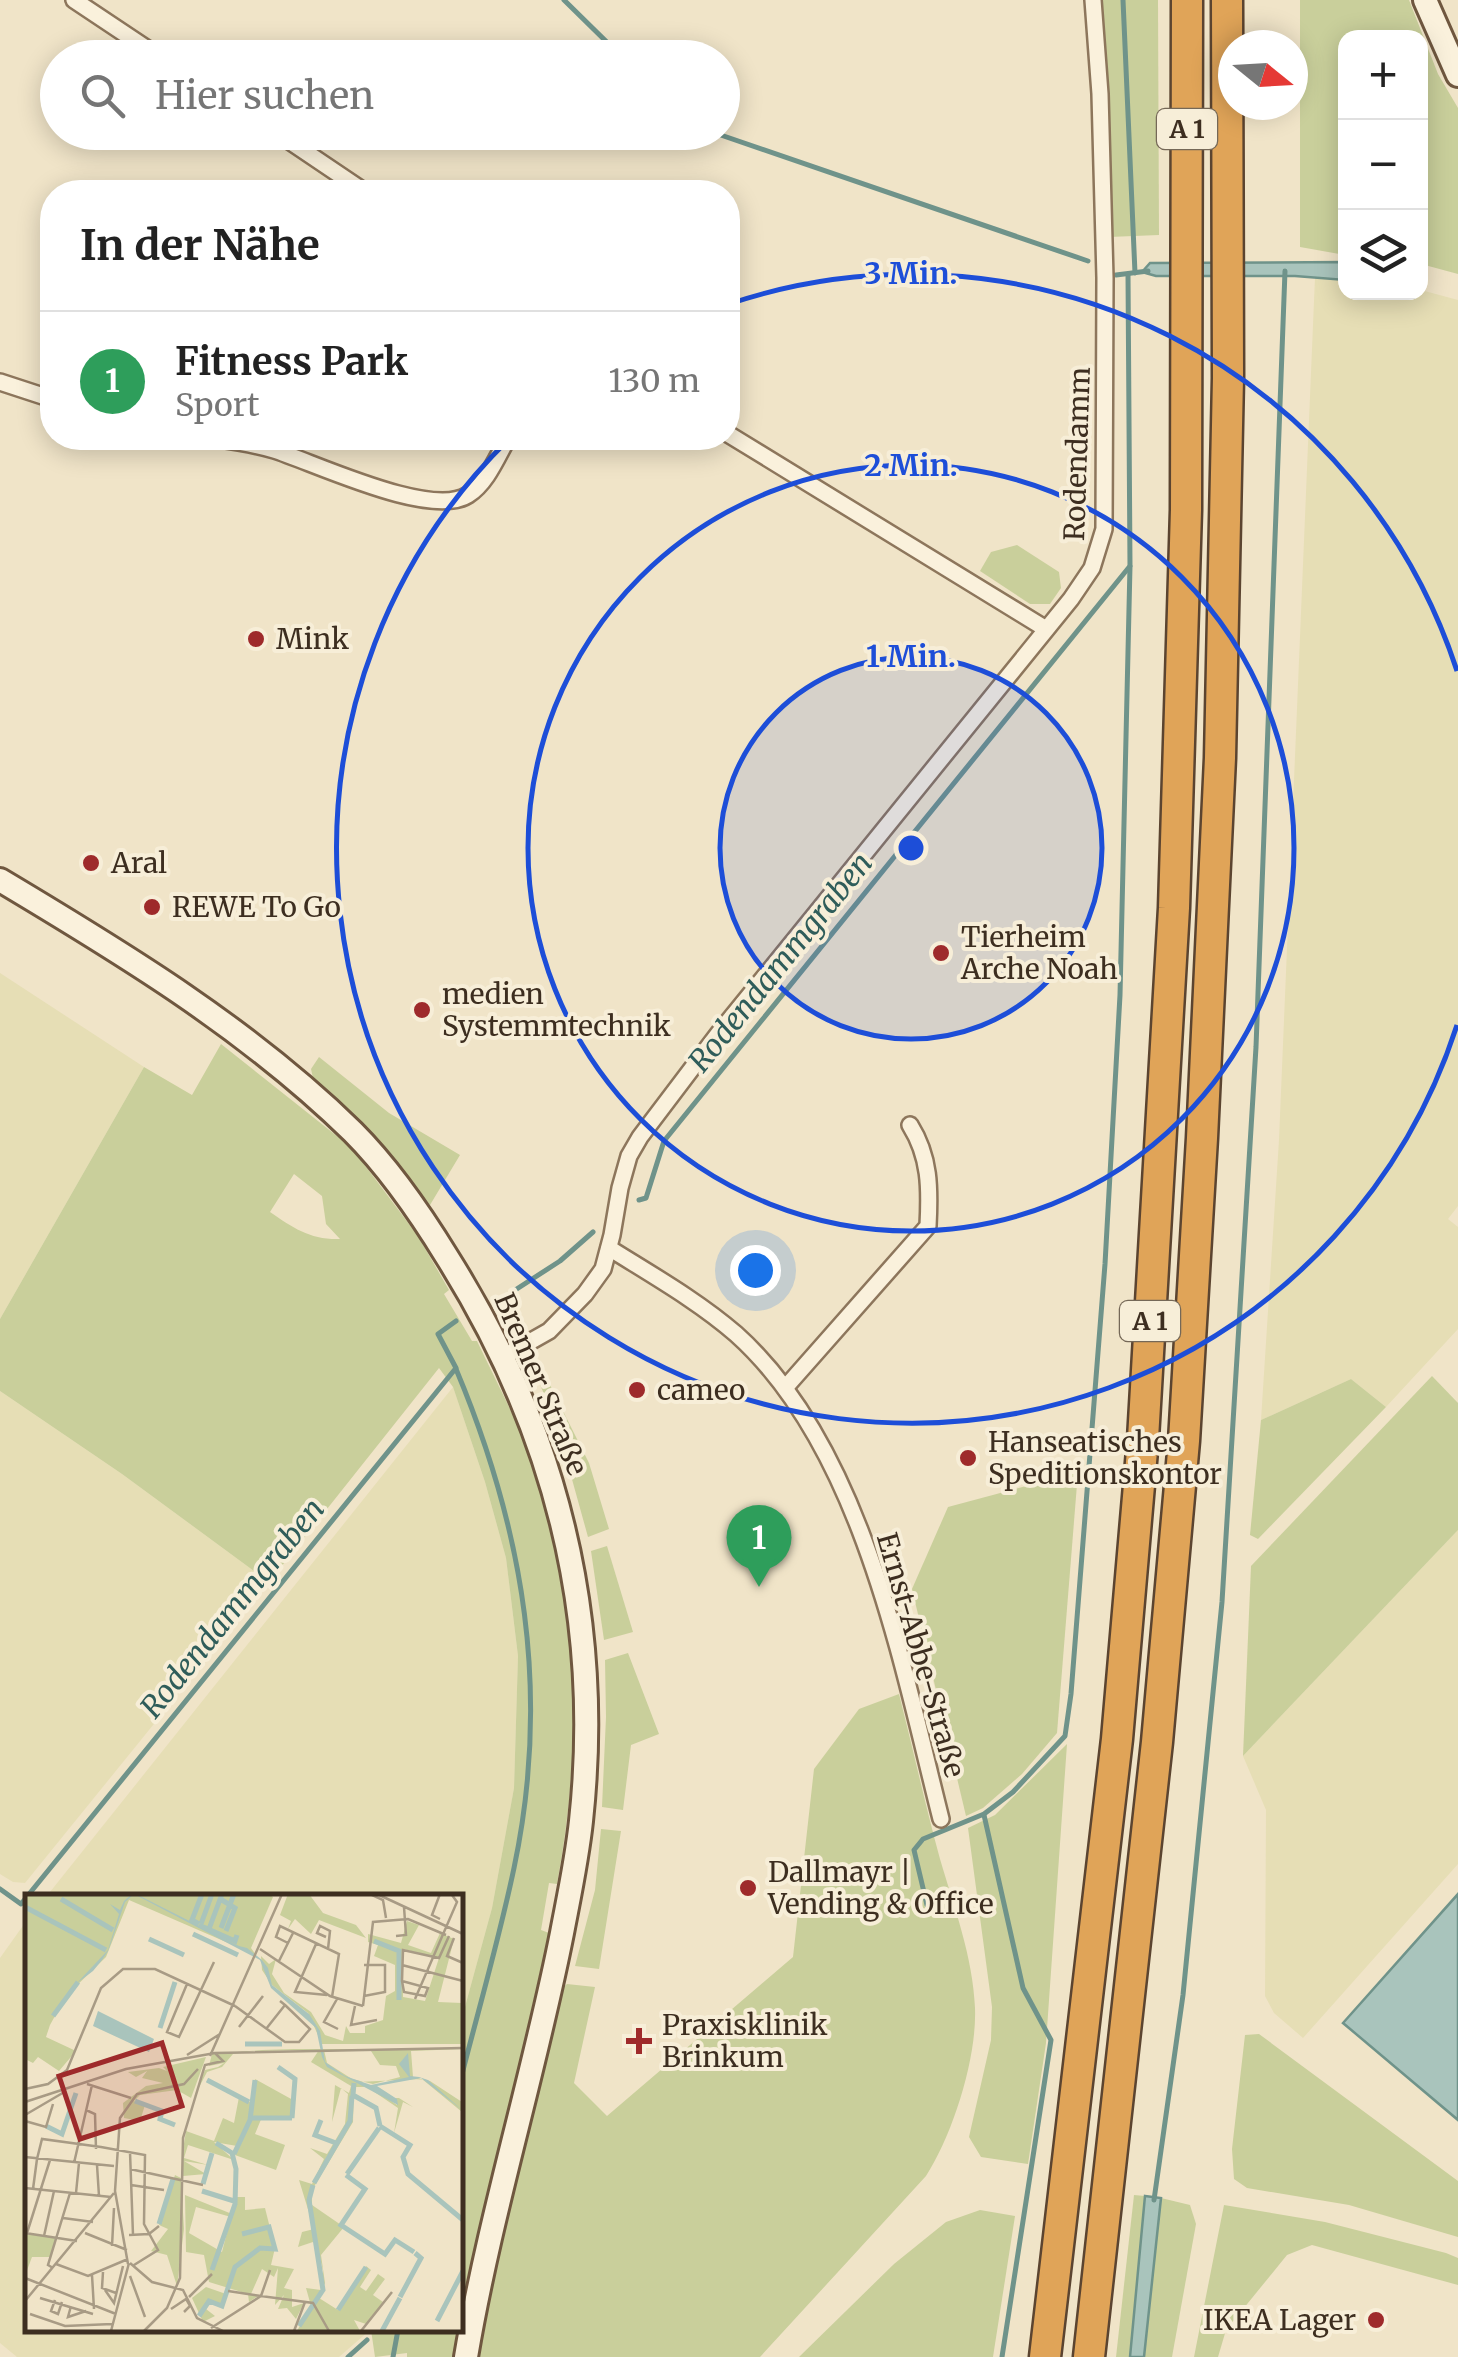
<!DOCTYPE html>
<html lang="de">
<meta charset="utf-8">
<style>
body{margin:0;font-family:Merriweather,serif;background:#f2f2f2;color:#222}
.controls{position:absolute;right:30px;top:30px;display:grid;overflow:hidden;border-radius:20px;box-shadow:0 5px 25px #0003}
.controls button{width:90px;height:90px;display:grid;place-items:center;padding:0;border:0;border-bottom:2px solid #e0e0e0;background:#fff;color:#222;font:50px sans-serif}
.compass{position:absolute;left:1218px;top:30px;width:90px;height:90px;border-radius:50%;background:#fff;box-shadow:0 5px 25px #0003;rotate:108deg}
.you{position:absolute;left:755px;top:1270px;width:35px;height:35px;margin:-25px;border:8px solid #fff;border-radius:50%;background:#1a73e8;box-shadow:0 0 0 15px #1a73e833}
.badge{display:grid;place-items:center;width:65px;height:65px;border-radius:50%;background:#1a73e8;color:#fff;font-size:32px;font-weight:700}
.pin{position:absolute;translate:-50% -82px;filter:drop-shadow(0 2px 5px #0008)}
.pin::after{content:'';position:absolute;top:52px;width:35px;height:30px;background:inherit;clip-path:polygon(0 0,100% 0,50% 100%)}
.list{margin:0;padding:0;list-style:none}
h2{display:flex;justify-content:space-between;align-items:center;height:130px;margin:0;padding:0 40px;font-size:42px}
h2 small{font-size:32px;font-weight:400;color:#767676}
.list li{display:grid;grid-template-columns:65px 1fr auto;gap:30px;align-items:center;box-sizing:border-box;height:140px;padding:0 40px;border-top:2px solid #e0e0e0}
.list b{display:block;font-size:38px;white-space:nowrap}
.list p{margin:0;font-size:32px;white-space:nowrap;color:#767676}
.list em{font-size:32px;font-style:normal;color:#767676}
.icon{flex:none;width:55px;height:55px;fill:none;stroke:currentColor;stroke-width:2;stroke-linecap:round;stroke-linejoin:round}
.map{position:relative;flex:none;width:1458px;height:2357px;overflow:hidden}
.search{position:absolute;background:#fff;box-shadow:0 5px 25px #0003;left:40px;top:40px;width:700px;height:110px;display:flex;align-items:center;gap:25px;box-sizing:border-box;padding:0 35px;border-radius:55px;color:#767676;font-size:38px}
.panel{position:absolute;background:#fff;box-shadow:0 5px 25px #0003;left:40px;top:180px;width:700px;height:270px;border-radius:40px}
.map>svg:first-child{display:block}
.farmland{fill:#e6deb5}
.green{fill:#c9cf9b;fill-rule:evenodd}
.water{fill:#a9c4bc;stroke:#6f938a;stroke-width:2.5}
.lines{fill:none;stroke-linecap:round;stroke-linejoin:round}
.stream{stroke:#6f938a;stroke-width:5}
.street-casing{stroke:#8d765c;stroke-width:20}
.secondary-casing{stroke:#6f573f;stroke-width:28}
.highway-casing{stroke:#5b4430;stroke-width:35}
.street{stroke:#faf1dc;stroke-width:15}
.secondary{stroke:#faf1dc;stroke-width:22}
.highway{stroke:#e0a458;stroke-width:30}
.ring{fill:none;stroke:#1d4ed8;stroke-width:5}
.poi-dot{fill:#9e2a2b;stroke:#f7eed8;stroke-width:4}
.labels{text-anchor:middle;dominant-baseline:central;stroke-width:8;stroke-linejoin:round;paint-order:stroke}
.shield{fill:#f7eed8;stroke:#756857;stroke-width:2.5}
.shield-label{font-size:25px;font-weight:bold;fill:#3d2e20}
.street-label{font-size:28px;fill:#3d2e20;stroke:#f7eed8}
.poi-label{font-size:28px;fill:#3d2e20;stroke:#f7eed8;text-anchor:start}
.water-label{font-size:30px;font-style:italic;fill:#2f5d5a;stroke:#f7eed8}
.inset-river{fill:none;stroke:#a9c4bc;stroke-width:5}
.inset-road{fill:none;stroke:#a89b85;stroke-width:2.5}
.view{fill:#9e2a2b;fill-opacity:0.15;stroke:#9e2a2b;stroke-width:5}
.inset-edge{fill:none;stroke:#3d2e20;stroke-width:5}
.centre{fill:#1d4ed8;stroke:#f7eed8;stroke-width:5}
.ring-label{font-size:30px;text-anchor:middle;font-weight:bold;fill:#1d4ed8;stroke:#f7eed8;stroke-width:8;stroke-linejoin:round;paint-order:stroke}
</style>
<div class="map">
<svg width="1458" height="2357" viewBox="0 0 1458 2357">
<rect width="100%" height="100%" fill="#f0e4c8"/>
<g class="farmland">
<path d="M1315,277L1345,280L1346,292L1421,290L1458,300V1206L1448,1219L1458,1227V1329L1386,1407L1351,1379L1261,1420L1279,1140Z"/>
<path d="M0,973L144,1067L0,1319Z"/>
<path d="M453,1387L485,1482L506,1558L518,1656L514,1788L492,1908L460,2025V1897H46Z"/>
<path d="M0,1391L122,1474L269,1582L25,1883L13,1882L0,1874Z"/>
<path d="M1458,1530V1864L1303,2038L1274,2013L1265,1996L1266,1810L1243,1756Z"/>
<path d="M27,1920L28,2330H370L339,2357H17L0,2343V1958Z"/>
</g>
<g class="green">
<path d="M1091,0H1158L1159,235L1109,237Z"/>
<path d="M1300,0H1409L1438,74L1458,108V274L1421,264L1420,38H1346L1345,255L1300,247Z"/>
<path d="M1017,545L1059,572L1061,588L1050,604H1030L980,571L991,552Z"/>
<path d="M221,1044L352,1148L418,1236L449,1290L444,1294L472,1341H477C499,1387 524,1433 539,1482C581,1613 582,1750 557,1884L549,1883L541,1930L549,1933L460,2323V2025L492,1908L514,1788L518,1656L506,1558L485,1482L453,1387L439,1368L269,1582L122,1474L0,1391V1319L144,1067L192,1095ZM294,1174L322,1196L326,1224L340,1239C311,1240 293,1228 270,1212Z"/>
<path d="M319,1057L389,1113L460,1155L430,1205L358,1122L313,1078L311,1069Z"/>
<path d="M540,1365L589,1463L609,1529L588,1537L555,1418L536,1376Z"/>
<path d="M1432,1376L1458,1403V1530L1243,1756L1251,1566Z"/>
<path d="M1351,1379L1386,1407L1258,1539L1250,1535L1261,1420Z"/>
<path d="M1078,1472L1057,1733L1022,1774L983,1808L966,1816L912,1589L948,1507Z"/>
<path d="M607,1546L633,1632L604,1640L591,1551Z"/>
<path d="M628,1653L659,1734L631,1745L623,1810L602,1807L606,1717L605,1660Z"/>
<path d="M899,1694C913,1749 925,1804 940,1859C954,1907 973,1957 975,2008C977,2058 953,2134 926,2176L760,2357H474L559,1991L567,1984L595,1987L574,2083L607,2116L793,1957L814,1769L859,1709Z"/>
<path d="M1067,1744L1046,2043L1028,2164L981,2157L969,2137L991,2040L992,2007L968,1828L995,1815Z"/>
<path d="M601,1829L621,1831L599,1969L575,1966L595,1890Z"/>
<path d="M1259,2034L1458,2181V2237L1349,2205L1247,2188L1234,2179L1232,2149L1245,2035Z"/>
<path d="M1134,2195L1145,2196L1130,2357H1116Z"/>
<path d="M1161,2198L1190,2205L1196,2224L1172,2357H1144Z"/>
<path d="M1224,2205L1325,2222L1446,2253L1458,2258V2285L1312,2245L1287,2255L1226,2330L1218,2357H1194Z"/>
<path d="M980,2210L1015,2216L993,2357H799L894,2264L946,2222Z"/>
<path d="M371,2330H459L453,2357H407V2353L375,2357Z"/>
</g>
<g class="water">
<path d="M1346,262L1345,280L1295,276H1156L1142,272L1150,263Z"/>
<path d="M1458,1894V2120L1343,2023Z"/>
<path d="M1145,2196L1161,2198L1144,2357H1130Z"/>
</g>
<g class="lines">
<g class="stream">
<path d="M564,0L623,58"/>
<path d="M1123,0L1135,273"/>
<path d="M712,132L1088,261"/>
<path d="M1116,275L1148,271"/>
<path d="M639,1200L646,1198L664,1141L1130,566L1128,274"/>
<path d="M509,1294L560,1261L593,1232"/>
<path d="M456,1369C524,1531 551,1693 514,1868C499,1940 478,2011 460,2082"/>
<path d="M984,1815L1023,1988L1051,2040L1002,2357"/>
<path d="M0,1889L21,1904L456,1368L438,1334L456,1321"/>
<path d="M927,1905L914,1850L923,1839L984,1814L1013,1792L1065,1736L1071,1694L1105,1264L1120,995L1130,566"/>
<path d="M1154,2200L1183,1995L1222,1602L1256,1047L1285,271"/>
<path d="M348,2357L367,2340"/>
<path d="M393,2357L398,2330"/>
</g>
<defs>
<g id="street">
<path d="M74,0L161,58"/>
<path d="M276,132L365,192"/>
<path d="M0,382L52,399"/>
<path d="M728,434L1046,629"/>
<path d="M213,438C233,441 254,444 274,450C315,463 431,519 468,495C487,483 497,457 508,438"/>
<path d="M609,1248C652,1275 698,1301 736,1334C862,1447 901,1661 941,1819"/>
<path d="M503,1357L549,1331L585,1294L603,1269L612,1235L620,1188L629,1156L640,1137L718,1034L1071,599L1092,568L1104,529L1105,278L1100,94L1093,0"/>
<path d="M785,1388L928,1226C930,1188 930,1157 910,1125"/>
</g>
<g id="secondary">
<path d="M1425,0L1458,75"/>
<path d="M0,880C124,954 249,1030 353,1132C390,1169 420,1213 447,1257C556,1430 603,1617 581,1821C577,1859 569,1896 562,1933C534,2075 490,2214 466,2357"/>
</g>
<g id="highway">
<path d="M1045,2357L1117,1739L1143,1439L1174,908L1186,510L1187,0"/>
<path d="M1089,2357L1157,1742L1184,1441L1202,1138L1220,758L1228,378L1227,0"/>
</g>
</defs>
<use href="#street" class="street-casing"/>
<use href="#secondary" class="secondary-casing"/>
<use href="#highway" class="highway-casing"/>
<use href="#street" class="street"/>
<use href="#secondary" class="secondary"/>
<use href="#highway" class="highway"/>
</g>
<circle cx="911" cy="848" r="191" fill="#1d4ed8" fill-opacity=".12"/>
<g class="ring">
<circle cx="911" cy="848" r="191"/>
<circle cx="911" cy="848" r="383"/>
<path d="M1457 1025A574 574 0 1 1 509 439M729 304A574 574 0 0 1 1457 671"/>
</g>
<g class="poi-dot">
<circle cx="256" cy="639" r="10"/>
<circle cx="91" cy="863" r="10"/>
<circle cx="152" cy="907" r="10"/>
<circle cx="941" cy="953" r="10"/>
<circle cx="422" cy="1010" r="10"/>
<circle cx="637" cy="1390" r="10"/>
<circle cx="968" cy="1458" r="10"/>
<circle cx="748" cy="1888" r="10"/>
<path d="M634 2026h10v10h10v10h-10v10h-10v-10h-10v-10h10z"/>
<circle cx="1376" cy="2320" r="10"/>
</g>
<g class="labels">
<g class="shield">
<rect x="1157" y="109" width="60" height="40" rx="8"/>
<rect x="1120" y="1301" width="60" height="40" rx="8"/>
</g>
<g class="shield-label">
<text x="1187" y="129">A 1</text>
<text x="1150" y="1321">A 1</text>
</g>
<g class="street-label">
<text transform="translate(1077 454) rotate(-88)">Rodendamm</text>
<text transform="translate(541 1384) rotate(67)">Bremer Straße</text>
<text transform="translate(921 1655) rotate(74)">Ernst-Abbe-Straße</text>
</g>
<g class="poi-label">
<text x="276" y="639">Mink</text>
<text x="111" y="863">Aral</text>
<text x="172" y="907">REWE To Go</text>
<text x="961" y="937">Tierheim<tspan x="961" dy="32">Arche Noah</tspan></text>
<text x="442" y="994">medien<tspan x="442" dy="32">Systemmtechnik</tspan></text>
<text x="657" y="1390">cameo</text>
<text x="988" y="1442">Hanseatisches<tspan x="988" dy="32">Speditionskontor</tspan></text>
<text x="768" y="1872">Dallmayr |<tspan x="768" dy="32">Vending &amp; Office</tspan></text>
<text x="662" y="2025">Praxisklinik<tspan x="662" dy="32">Brinkum</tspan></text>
<text x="1356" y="2320" text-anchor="end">IKEA Lager</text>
</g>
<g class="water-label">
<text transform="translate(780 962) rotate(-51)">Rodendammgraben</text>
<text transform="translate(232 1608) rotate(-51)">Rodendammgraben</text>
</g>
</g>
<g transform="translate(25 1894)">
<rect width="438" height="438" fill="#f0e4c8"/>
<path d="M0,0H243L248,3L226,54L231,61L104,6L81,63L41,102L25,131L21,143L51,157L34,177L13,163L8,169L0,165ZM263,0H284L298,19L331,31L341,44L294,26L286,40L270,25L263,35L266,27L255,21ZM382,27L394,31L383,51L406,59L415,39L429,45L413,108L437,109V150H297L283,119L247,91L237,76L236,62L244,70L251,65L247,80L259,99L286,118L300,141L318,147L321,132L325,139H340V132L358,126L361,102L370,97V71L349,62L353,51L343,48V40L376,49ZM378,55L414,64L400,107L378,103ZM269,155H437L386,157L388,183L405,187L437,208V218L397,185L332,188L348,193L372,211L370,204H374L388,213L378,208L369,239L373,214L342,193H329L328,228L287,296V311L319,333L296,361L300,389L294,404L313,416L341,372L346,376L335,393L341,397L353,380L360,385L348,401L358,408L354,415L341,430L329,426L335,437H272L286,412L281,394L296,396L298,377L291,347L273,353L277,338L289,335L274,286L287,290L299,265L285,254L302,260L320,230L323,200L316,194L307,228L310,191L324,199L326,192L286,168L294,156L229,157L208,160L197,173L182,178L169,203L180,176L193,173L199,169L184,172L187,160L237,156ZM299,156L346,157L355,171L371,172L375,183L348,190L327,185L302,169ZM181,163L166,204L152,196L115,201L109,207L120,211L115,227L99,224L98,209L121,192L138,189L117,184L122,177L111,183L103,178L134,174L142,177L138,173ZM230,185L268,206L267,224L237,223L230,240L260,251L251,276L210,261L221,234L212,252L189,248L209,266L163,251L159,264L183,271L159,267L181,280L158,282V256L161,237L189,247L198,224L209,229L214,203L225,208ZM150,281L156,284L159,335L152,392L142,361L126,357L143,335L134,331ZM160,301L207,320L211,303H220V316L240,314L250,354L246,371L269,375L259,394L267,396V413L279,409L271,425L262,414L253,415L259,401L250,411L253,374L249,383L237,375L226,400L233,402L224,408L223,400L184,388L179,361L161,358ZM171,313L206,323L197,358L164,339ZM2,340L31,344L25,363H7L1,379ZM181,393L201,400L197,413L184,408L181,415L190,422L178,428L167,404Z" fill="#c9cf9b" fill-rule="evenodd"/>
<path d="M107,0H111L214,52L222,54L237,66L243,74L247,91L284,120L295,137L300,168L320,182L346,191L384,183L374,170L383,159L385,182L394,183L403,186L437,216L396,184L352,192L372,205L373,211L302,173L297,163L291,134L246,94L235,66L109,0L100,8L87,46L83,57L77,66L68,77L52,89L83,56L94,20L85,10L95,16L99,7ZM73,117L129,145L124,158L68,132Z" fill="#a9c4bc"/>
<path class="inset-river" d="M36,5L88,36M197,6L210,14L201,37M0,13L81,56M174,30L167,26L177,0M176,30L187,0M174,31L210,47L212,41M196,34L209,0M184,35L197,0M168,40L213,61M124,45L159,61M349,47L374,57V106M28,122L53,88M135,134L150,88M220,150H257M253,173L270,185L267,224M182,186L224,208M329,189L328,201L351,214L355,232M110,207L137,217L135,225L150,231M225,224H267M296,226L290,241L311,249M21,232L37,240L51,199M355,232L385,251L378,263L383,280L438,326M209,260L225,226L230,186M322,280L354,234M321,281L340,295L316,331L360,360L370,346L389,358M289,289L325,227L327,202M178,290L187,259M177,297L209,307M134,330L148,285M187,376L210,310L211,275L207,259L191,249M375,403L396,364L390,359M313,416L341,373M174,422L184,407L197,412L210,373L235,354L250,355L244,333L217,340M412,427L438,377M274,432L298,396L284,306L288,291M357,437L375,404"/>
<path class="inset-road" d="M345,0L358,6L361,24M352,0L438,40M363,0H395M415,25L407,21L415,0M371,42L381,41L379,13M301,43L292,39L295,32L305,37L303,55M429,44L422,62L438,69M263,49L251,43L255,32L314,60L307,103M291,50L270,98L302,101M235,55L305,102L338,112M254,67L268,39M377,71L438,87M377,87L403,94L400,102L379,98L377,87L378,56L414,64L424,42M162,90L142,138L154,143L189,68M339,102L360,98V71H339M312,105L299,128L313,135M390,105L432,8L427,1M210,112L260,148H274L285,135L260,111M330,112L326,131L352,126M338,112L348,28L383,25L421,41M214,133L238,102M241,135L260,111L255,107M162,161L195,140M185,162L257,0M62,190L106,204M0,195L23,190L42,176L76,94L98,75H130L210,112M0,208L101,175L190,159L438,154M61,216L70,220L71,255M0,221L41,197M0,227L21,233L28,210M76,253L120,261L119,330L133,356L109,371M105,258L108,341M0,263L89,272M12,265L17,245L76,253M49,269L67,191M72,271L74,302M105,275L178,291M106,291L139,296M0,294L86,303M8,295L12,265M51,299L54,269M38,324L68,328M0,339L52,347M2,339L25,266M60,339L102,356M104,341L124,340L134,332M19,342L29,297M87,352L89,314M105,369L127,388L158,396L172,424L198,437M31,370L63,382L103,365M103,370L90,297L95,224L112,200L159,190L173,175M28,374L23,371L45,299M78,378L77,394L91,399M67,381L69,415M105,382L120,423M0,384L91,420M80,396L89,409L98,372M203,397L236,402L245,376M164,403L187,380M15,404L68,420M30,406L26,417L33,420L37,408M0,407L89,299M46,412L43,423L61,417M146,415L161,405L165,412L159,418M5,420L40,432L87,430M186,434L236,402L288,409L304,437M86,437L104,369M119,437L142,414L155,384L158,244L180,171L198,167L190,159M269,437L280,408M336,437L367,398"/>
<path class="view" d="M137,149L157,212L55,245L34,182Z"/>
<rect width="438" height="438" class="inset-edge"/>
</g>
<circle cx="911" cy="848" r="15" class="centre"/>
<g class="ring-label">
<text x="911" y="284">3 Min.</text>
<text x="911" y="476">2 Min.</text>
<text x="911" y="667">1 Min.</text>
</g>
</svg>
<div class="controls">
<button>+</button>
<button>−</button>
<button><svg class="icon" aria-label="layers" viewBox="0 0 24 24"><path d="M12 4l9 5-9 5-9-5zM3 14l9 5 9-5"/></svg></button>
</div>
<svg class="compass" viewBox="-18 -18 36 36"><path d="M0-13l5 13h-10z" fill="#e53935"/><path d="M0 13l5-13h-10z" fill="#767676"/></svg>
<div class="you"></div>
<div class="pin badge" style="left:759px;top:1587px;background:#2e9e5b">1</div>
<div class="search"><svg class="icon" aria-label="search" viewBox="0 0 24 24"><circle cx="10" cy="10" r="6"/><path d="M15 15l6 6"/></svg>Hier suchen</div>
<section class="panel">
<h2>In der Nähe<small></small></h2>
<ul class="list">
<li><span class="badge" style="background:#2e9e5b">1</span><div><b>Fitness Park</b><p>Sport</p></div><em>130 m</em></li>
</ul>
</section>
</div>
